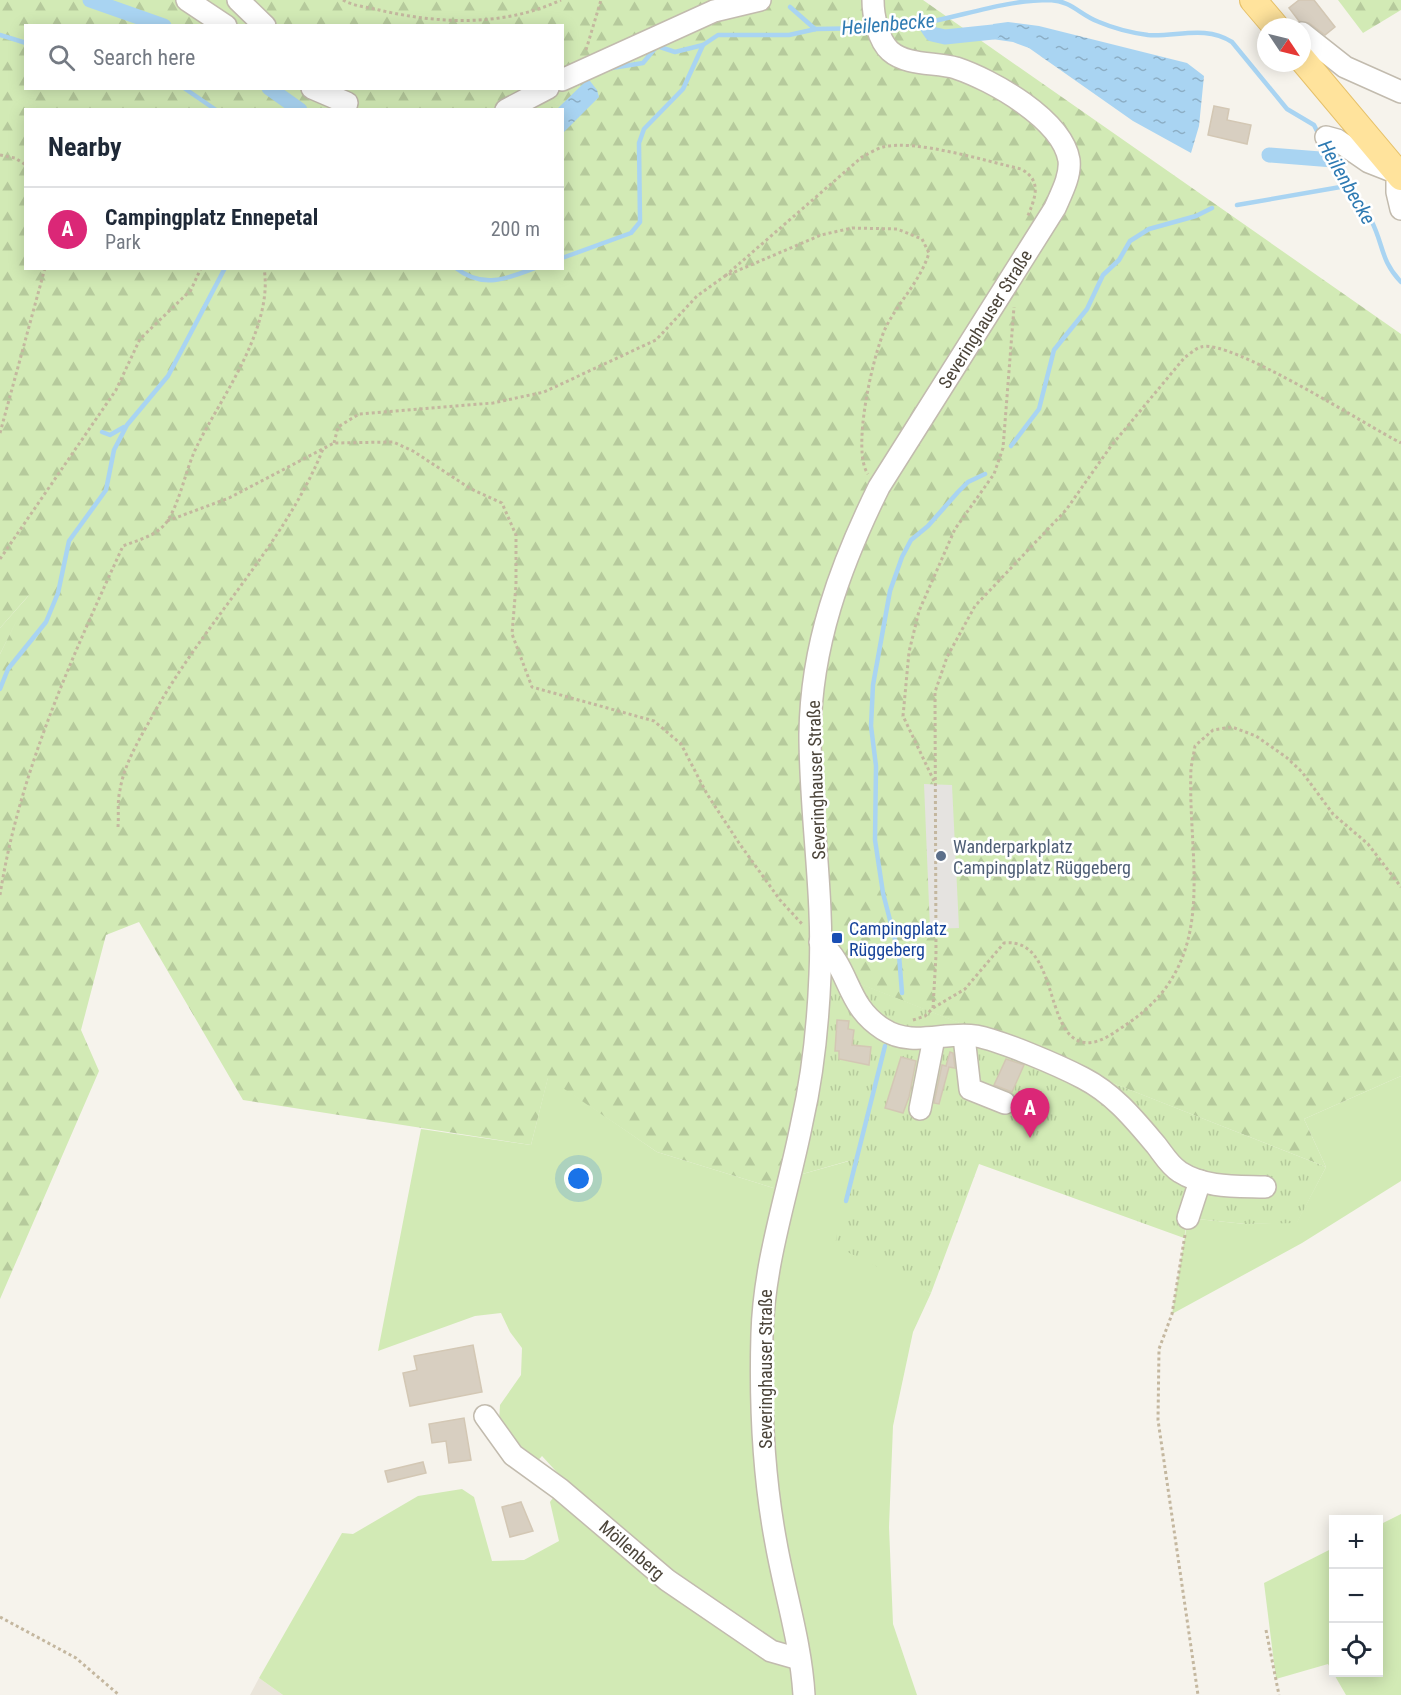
<!DOCTYPE html>
<meta charset="utf-8">
<style>
body{margin:0;font-family:"Roboto Condensed",sans-serif;background:#f6f6f7;color:#1f2937}
.controls{position:absolute;right:18px;bottom:18px;display:grid;overflow:hidden;border-radius:0px;box-shadow:0 3px 15px #0003}
.controls button{width:54px;height:54px;display:grid;place-items:center;padding:0;border:0;border-bottom:2px solid #e0e1e3;background:#fff;color:#1f2937;font:30px sans-serif}
.compass{position:absolute;left:1257px;top:18px;width:54px;height:54px;border-radius:50%;background:#fff;box-shadow:0 3px 15px #0003;rotate:125deg}
.you{position:absolute;left:579px;top:1179px;width:21px;height:21px;margin:-15px;border:4px solid #fff;border-radius:50%;background:#1a73e8;box-shadow:0 0 0 9px #1a73e833}
.badge{display:grid;place-items:center;width:39px;height:39px;border-radius:50%;background:#db2777;color:#fff;font-size:20px;font-weight:700}
.pin{position:absolute;translate:-50% -50px;filter:drop-shadow(0 2px 3px #0008)}
.pin::after{content:'';position:absolute;top:32px;width:21px;height:18px;background:inherit;clip-path:polygon(0 0,100% 0,50% 100%)}
.list{margin:0;padding:0;list-style:none}
h2{display:flex;justify-content:space-between;align-items:center;height:78px;margin:0;padding:0 24px;font-size:26px}
h2 small{font-size:20px;font-weight:400;color:#747a83}
.list li{display:grid;grid-template-columns:39px 1fr auto;gap:18px;align-items:center;box-sizing:border-box;height:84px;padding:0 24px;border-top:2px solid #e0e1e3}
.list b{display:block;font-size:22px;white-space:nowrap}
.list p{margin:0;font-size:20px;white-space:nowrap;color:#747a83}
.list em{font-size:20px;font-style:normal;color:#747a83}
.icon{flex:none;width:33px;height:33px;fill:none;stroke:currentColor;stroke-width:2;stroke-linecap:round;stroke-linejoin:round}
.map{position:relative;flex:none;width:1401px;height:1695px;overflow:hidden}
.search{position:absolute;background:#fff;box-shadow:0 3px 15px #0003;left:24px;top:24px;width:540px;height:66px;display:flex;align-items:center;gap:15px;box-sizing:border-box;padding:0 21px;border-radius:0px;color:#747a83;font-size:22px}
.panel{position:absolute;background:#fff;box-shadow:0 3px 15px #0003;left:24px;top:108px;width:540px;height:162px;border-radius:0px}
.map>svg:first-child{display:block}
.residential{fill:#eae5da}
.grass{fill:#d2eab5}
.forest{fill:url(#forest-firs);fill-rule:evenodd}
.park{fill:url(#park-tufts)}
.parking{fill:#e5e3e0}
.water{fill:url(#water-ripples)}
.lines{fill:none;stroke-linecap:round;stroke-linejoin:round}
.stream{stroke:#a9d4f2;stroke-width:4.5}
.canal{stroke:#a9d4f2;stroke-width:15}
.building{fill:#d8cfc1;stroke:#d3c7b4;stroke-width:1.5}
.minor-casing{stroke:#c2bbae;stroke-width:24}
.major-casing{stroke:#e6c16a;stroke-width:28}
.path{stroke:#c4b79f;stroke-width:3;stroke-dasharray:3 3;stroke-linecap:butt}
.minor{stroke:#fff;stroke-width:21}
.major{stroke:#ffe39c;stroke-width:26}
.service-dot{fill:#5c6f8a;stroke:#fff;stroke-width:2}
.transit-dot{fill:#1a4fb4;stroke:#fff;stroke-width:2}
.labels{text-anchor:middle;dominant-baseline:central;stroke-width:5;stroke-linejoin:round;paint-order:stroke}
.street-label{font-size:18px;fill:#4b4439;stroke:#fff}
.service-label{font-size:18px;fill:#4e5e75;stroke:#fff;text-anchor:start}
.transit-label{font-size:18px;fill:#164399;stroke:#fff;text-anchor:start}
.water-label{font-size:20px;font-style:italic;fill:#2e7ab2;stroke:#fff}
</style>
<div class="map">
<svg width="1401" height="1695" viewBox="0 0 1401 1695">
<defs>
<pattern id="forest-firs" width="22" height="20" patternUnits="userSpaceOnUse" patternTransform="scale(1.5)"><rect width="22" height="20" fill="#d2eab5"/><path d="M5 1l3.5 6h-7zM16 11l3.5 6h-7z" fill="#b6ca9c"/></pattern>
<pattern id="park-tufts" width="24" height="20" patternUnits="userSpaceOnUse" patternTransform="scale(1.5)"><rect width="24" height="20" fill="#d2eab5"/><path d="M3 7l-1-3M5 7V3M7 7l1-3M15 17l-1-3M17 17v-4M19 17l1-3" fill="none" stroke="#b6ca9c"/></pattern>
<pattern id="water-ripples" width="26" height="14" patternUnits="userSpaceOnUse" patternTransform="scale(1.5)"><rect width="26" height="14" fill="#a9d4f2"/><path d="M2 4q2-2 4 0t4 0M15 11q2-2 4 0t4 0" fill="none" stroke="#8caec5"/></pattern>
</defs>
<rect width="100%" height="100%" fill="#f6f3ec"/>
<path class="residential" d="M259,1678L283,1695H250Z"/>
<g class="grass">
<path d="M31,593L0,654V628Z"/>
<path d="M1401,1076V1181L1302,1243L1172,1314L1188,1218L1245,1224L1297,1222L1326,1167L1304,1119Z"/>
<path d="M548,1077L657,1152L780,1190L759,1281L797,1695H283L259,1678L342,1533L353,1534L418,1496L462,1489L474,1497L492,1561L524,1560L559,1541L550,1502L565,1481L542,1456L534,1465L499,1421L500,1405L521,1375L522,1348L510,1332L501,1313L475,1316L378,1351L421,1129L531,1145Z"/>
<path d="M849,1161L904,1278L931,1293L913,1332L893,1426L889,1527L893,1624L917,1695H809L770,1461V1282L799,1175Z"/>
<path d="M1401,1514V1695H1346L1328,1664L1276,1679L1264,1583L1333,1548L1334,1672H1378L1379,1525Z"/>
</g>
<g class="forest">
<path d="M0,0H923L1401,334V1076L1304,1119L1326,1167L814,966L810,1040L780,1190L657,1152L548,1078L531,1145L243,1100L139,922L106,935L81,1030L99,1071L0,1299V654L29,595L0,628ZM26,26H562V88H26ZM26,110H562V268H26Z"/>
<path d="M1338,0H1401V10L1363,33Z"/>
</g>
<path class="park" d="M828,971L1326,1167L1297,1223L1245,1224L1188,1218L1184,1238L979,1164L931,1293L835,1246L848,1161L799,1175Z"/>
<path class="parking" d="M924,784L952,785L959,928L930,929Z"/>
<g class="water">
<path d="M1008,22L1039,26L1187,63L1204,76L1199,126L1191,153L1133,121L1029,48L1013,42L992,39L993,24Z"/>
<path d="M586,81H590L597,90L599,97L563,133L562,110L557,109Z"/>
</g>
<g class="lines">
<g class="stream">
<path d="M790,7L815,29"/>
<path d="M884,28C940,26 994,0 1050,0C1072,1 1080,15 1099,22C1113,28 1133,33 1148,35C1177,37 1205,25 1232,42L1287,109L1314,125L1320,137"/>
<path d="M0,35L26,43"/>
<path d="M612,68L643,63L657,46L675,52L703,45"/>
<path d="M184,88L216,110"/>
<path d="M1324,144C1338,170 1358,193 1371,220C1384,245 1380,260 1401,282"/>
<path d="M1237,205L1352,185"/>
<path d="M562,258L631,233L640,222L639,143L644,129L683,89L703,45L718,35H789L816,29L873,28"/>
<path d="M456,268C482,289 507,279 535,268"/>
<path d="M102,432L110,435L124,427"/>
<path d="M1011,446L1039,409L1054,350L1087,309L1103,275L1119,260L1130,241L1149,229L1196,216L1212,208"/>
<path d="M0,689L8,669L46,622L58,593L69,541L106,490L114,450L127,425L168,376L225,268"/>
<path d="M902,993L899,955L883,893L875,840L876,766L871,726L873,685L890,591L902,557L911,540L928,526L958,492L968,482L985,474"/>
<path d="M846,1201L885,1046"/>
</g>
<g class="canal">
<path d="M90,0L164,26"/>
<path d="M925,24L932,34L945,37L993,32"/>
<path d="M269,88L300,110"/>
<path d="M1269,155L1333,160"/>
</g>
</g>
<g class="building">
<path d="M1299,0H1314L1335,27L1325,35L1309,23L1299,21L1289,8Z"/>
<path d="M1214,106L1229,109L1227,120L1251,125L1247,144L1208,135Z"/>
<path d="M837,1020L849,1021L848,1029L854,1030L852,1045L871,1047L869,1065L839,1059V1051H835Z"/>
<path d="M950,1052L953,1053L955,1068L949,1067L939,1104L934,1103L942,1065L946,1066Z"/>
<path d="M901,1057L916,1061L909,1097L903,1113L885,1108Z"/>
<path d="M1006,1059L1024,1065L1012,1092L994,1085Z"/>
<path d="M473,1345L482,1392L410,1406L403,1373L417,1370L414,1356Z"/>
<path d="M464,1418L471,1460L449,1463L446,1441L432,1443L429,1424Z"/>
<path d="M423,1462L426,1473L388,1482L385,1471Z"/>
<path d="M521,1502L533,1531L510,1537L502,1507Z"/>
</g>
<g class="lines">
<defs>
<g id="minor">
<path d="M187,0L226,26"/>
<path d="M238,0L265,26"/>
<path d="M1302,33L1345,67L1401,92"/>
<path d="M562,80L714,11L760,0"/>
<path d="M312,88L347,103"/>
<path d="M506,110L548,88"/>
<path d="M1326,137L1337,140L1369,162L1397,173V192L1401,209"/>
<path d="M820,942C851,969 845,1005 883,1029C912,1048 944,1031 976,1036C1002,1041 1058,1065 1083,1078C1114,1094 1134,1119 1156,1145C1163,1154 1170,1166 1180,1172C1205,1188 1237,1186 1265,1187"/>
<path d="M964,1037L970,1089L1005,1103"/>
<path d="M920,1109L934,1038"/>
<path d="M1188,1218L1200,1181"/>
<path d="M485,1416L513,1455L560,1489L667,1580L771,1651L799,1659"/>
<path d="M804,1695C801,1643 785,1594 776,1543C763,1474 760,1404 762,1334C764,1261 788,1193 802,1122C813,1074 818,1025 820,975C824,895 810,815 810,734C811,645 840,566 879,487L1055,208C1061,194 1071,176 1069,160C1062,119 992,80 956,68C936,62 907,66 890,51C878,40 873,15 873,0"/>
</g>
<g id="major">
<path d="M1253,0L1276,27"/>
<path d="M1302,59L1401,177"/>
</g>
</defs>
<use href="#minor" class="minor-casing"/>
<use href="#major" class="major-casing"/>
<g class="path">
<path d="M343,0C353,6 367,7 379,10C439,24 503,27 561,0"/>
<path d="M586,50L601,0"/>
<path d="M0,155L15,158L26,165"/>
<path d="M725,276L862,157C868,154 876,149 883,147C915,139 986,161 1021,169C1043,181 1035,198 1027,218"/>
<path d="M0,433L45,268"/>
<path d="M334,443L338,427L359,414L493,403L544,392L656,340L697,296L725,276L821,235L852,228L897,229L922,239L929,253C920,282 898,302 885,329C873,355 851,451 868,474"/>
<path d="M167,521L229,498L334,443L393,442L413,451L471,489L502,503L516,535V585L512,634L532,687L654,721L681,744L707,794L739,843L780,900L803,925"/>
<path d="M0,559L116,390L140,339L191,290L201,268"/>
<path d="M934,781L903,716L909,652L919,611L955,529L994,474L1003,448L1014,307"/>
<path d="M118,827C119,815 117,802 120,790C124,764 140,738 153,715C203,624 285,544 323,449"/>
<path d="M0,895C19,773 72,657 123,546C138,540 156,536 166,523C181,501 185,470 197,446C222,396 274,327 264,268"/>
<path d="M933,1008L936,955L935,692L947,657L975,606L1066,510L1111,446L1185,357C1190,354 1196,348 1201,347C1230,338 1367,426 1401,443"/>
<path d="M913,1020L925,1016L933,1008L965,989L1004,943C1058,937 1044,1033 1082,1042C1098,1046 1115,1032 1127,1024C1222,960 1187,863 1191,768L1195,746L1213,730L1232,727L1256,736L1286,757L1302,772L1333,814L1368,844L1401,887"/>
<path d="M1185,1235L1172,1314L1159,1349L1158,1420L1198,1695"/>
<path d="M0,1617L76,1658L119,1695"/>
<path d="M1266,1630L1279,1695"/>
</g>
<use href="#minor" class="minor"/>
<use href="#major" class="major"/>
</g>
<circle class="service-dot" cx="941" cy="856" r="6"/>
<rect class="transit-dot" x="831" y="932" width="12" height="12" rx="3"/>
<g class="labels">
<g class="street-label">
<text transform="translate(985 319) rotate(-58)">Severinghauser Straße</text>
<text transform="translate(816 780) rotate(-92)">Severinghauser Straße</text>
<text transform="translate(765 1369) rotate(-90)">Severinghauser Straße</text>
<text transform="translate(632 1550) rotate(41)">Möllenberg</text>
</g>
<g class="service-label">
<text x="953" y="846">Wanderparkplatz<tspan x="953" dy="21">Campingplatz Rüggeberg</tspan></text>
</g>
<g class="transit-label">
<text x="849" y="928">Campingplatz<tspan x="849" dy="21">Rüggeberg</tspan></text>
</g>
<g class="water-label">
<text transform="translate(888 24) rotate(-5)">Heilenbecke</text>
<text transform="translate(1347 182) rotate(60)">Heilenbecke</text>
</g>
</g>
</svg>
<div class="controls">
<button>+</button>
<button>−</button>
<button><svg class="icon" aria-label="locate" viewBox="0 0 24 24"><circle cx="12" cy="12" r="6"/><path d="M12 2v4M12 18v4M2 12h4M18 12h4"/></svg></button>
</div>
<svg class="compass" viewBox="-18 -18 36 36"><path d="M0-13l5 13h-10z" fill="#e53935"/><path d="M0 13l5-13h-10z" fill="#747a83"/></svg>
<div class="you"></div>
<div class="pin badge" style="left:1030px;top:1138px">A</div>
<div class="search"><svg class="icon" aria-label="search" viewBox="0 0 24 24"><circle cx="10" cy="10" r="6"/><path d="M15 15l6 6"/></svg>Search here</div>
<section class="panel">
<h2>Nearby<small></small></h2>
<ul class="list">
<li><span class="badge">A</span><div><b>Campingplatz Ennepetal</b><p>Park</p></div><em>200 m</em></li>
</ul>
</section>
</div>
